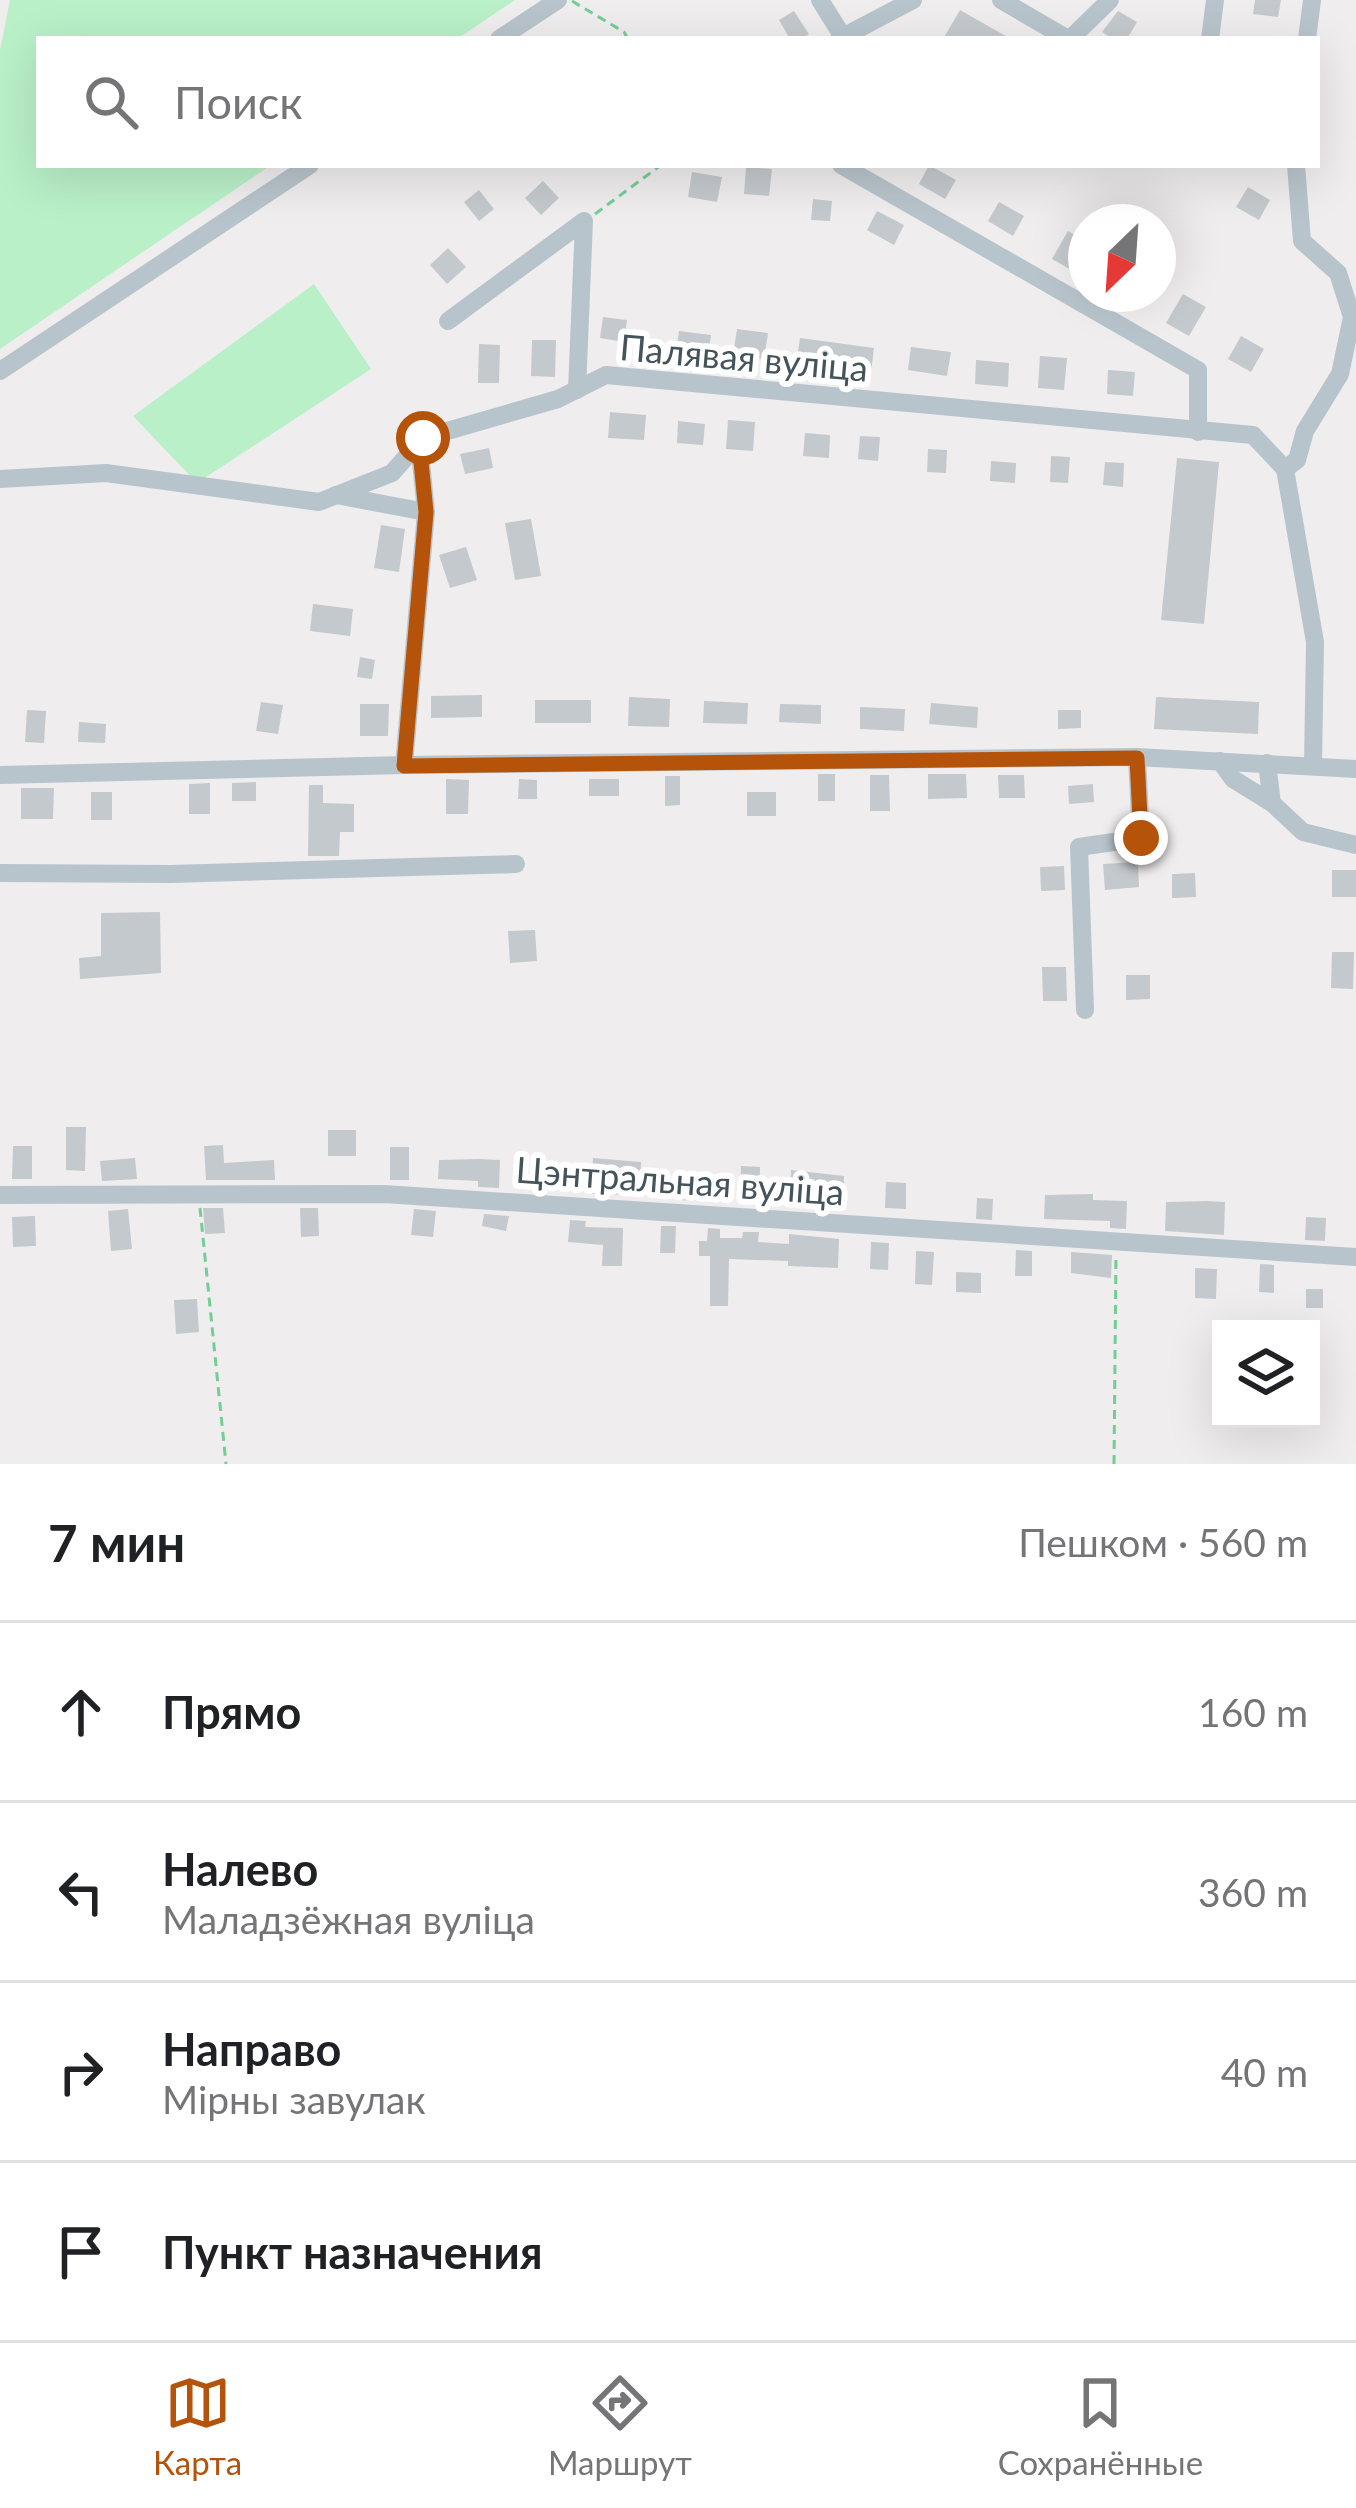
<!DOCTYPE html>
<html lang="ru">
<meta charset="utf-8">
<style>
body{margin:0;font-family:Lato,sans-serif;background:#f6f6f6;color:#202124}
.controls{position:absolute;right:36px;bottom:36px;display:grid;overflow:hidden;border-radius:0px;box-shadow:0 12px 48px #0002}
.controls button{width:108px;height:108px;display:grid;place-items:center;padding:0;border:0;border-bottom:3px solid #e0e0e0;background:#fff;color:#202124;font:60px sans-serif}
.compass{position:absolute;left:1068px;top:204px;width:108px;height:108px;border-radius:50%;background:#fff;box-shadow:0 12px 48px #0002;rotate:205deg}
.stop{position:absolute;width:36px;height:36px;margin:-27px;border:9px solid #b45309;border-radius:50%;background:#fff}
.stop.end{background:#b45309;border-color:#fff;box-shadow:0 3px 12px #0008}
.list{margin:0;padding:0;list-style:none}
h2{display:flex;justify-content:space-between;align-items:center;height:156px;margin:0;padding:0 48px;font-size:51px}
h2 small{font-size:39px;font-weight:400;color:#757577}
.list li{display:grid;grid-template-columns:78px 1fr auto;gap:36px;align-items:center;box-sizing:border-box;height:180px;padding:0 48px;border-top:3px solid #e0e0e0}
.list b{display:block;font-size:45px;white-space:nowrap}
.list p{margin:0;font-size:39px;white-space:nowrap;color:#757577}
.list em{font-size:39px;font-style:normal;color:#757577}
.icon{flex:none;width:66px;height:66px;fill:none;stroke:currentColor;stroke-width:2;stroke-linecap:round;stroke-linejoin:round}
.map{position:relative;flex:none;width:1356px;height:1464px;overflow:hidden}
.search{position:absolute;background:#fff;box-shadow:0 12px 48px #0002;left:36px;right:36px;top:36px;height:132px;display:flex;align-items:center;gap:30px;box-sizing:border-box;padding:0 42px;border-radius:0px;color:#757577;font-size:45px}
.sheet{height:876px;background:#fff}
nav{display:flex;justify-content:space-around;align-items:center;box-sizing:border-box;height:168px;border-top:3px solid #e0e0e0;background:#fff;font-size:33px;color:#757577}
nav a{display:grid;justify-items:center;gap:6px}
nav .on{color:#b45309}
.map>svg:first-child{display:block}
.green{fill:#b9f0c8}
.building{fill:#c4c9cd}
.lines{fill:none;stroke-linecap:round;stroke-linejoin:round}
.path{stroke:#71cf95;stroke-width:3;stroke-dasharray:9 6;stroke-linecap:butt}
.minor{stroke:#b8c4cb;stroke-width:18}
.route{stroke:#b45309;stroke-width:15}
.labels{text-anchor:middle;dominant-baseline:central;stroke-width:12;stroke-linejoin:round;paint-order:stroke}
.street-label{font-size:36px;fill:#45535b;stroke:#fff}
</style>
<div class="map">
<svg width="1356" height="1464" viewBox="0 0 1356 1464">
<rect width="100%" height="100%" fill="#f0edee"/>
<g class="green">
<path d="M10,0H515L457,39H39V165H271L0,349V50Z"/>
<path d="M314,284L371,369L197,483L133,416Z"/>
</g>
<g class="building">
<path d="M1255,0H1281L1278,17L1253,14Z"/>
<path d="M960,10L1011,39H943Z"/>
<path d="M794,11L809,34L801,39H790L779,20Z"/>
<path d="M1118,11L1137,22L1127,39H1113L1102,32Z"/>
<path d="M929,165L956,180L945,199L919,184Z"/>
<path d="M746,167L772,169L769,196L744,194Z"/>
<path d="M692,172L722,177L717,202L688,197Z"/>
<path d="M543,181L559,198L541,215L525,198Z"/>
<path d="M1248,187L1270,200L1259,220L1236,207Z"/>
<path d="M479,190L494,209L479,221L464,202Z"/>
<path d="M813,199L832,201L830,221L811,220Z"/>
<path d="M999,202L1024,216L1013,236L988,221Z"/>
<path d="M877,211L904,225L894,245L867,230Z"/>
<path d="M1068,231L1086,241V265L1080,275L1052,259Z"/>
<path d="M448,248L466,267L447,284L430,265Z"/>
<path d="M1183,294L1206,307L1189,336L1166,323Z"/>
<path d="M603,317L627,320L624,342L600,338Z"/>
<path d="M737,329L768,333L764,359L733,355Z"/>
<path d="M679,331L711,335L708,356L676,352Z"/>
<path d="M1241,336L1264,349L1251,372L1228,359Z"/>
<path d="M800,338L874,348L871,373L796,366Z"/>
<path d="M532,340H556L555,377L531,376Z"/>
<path d="M479,344L500,345L499,383H478Z"/>
<path d="M911,347L951,352L947,376L908,370Z"/>
<path d="M1040,356L1067,358L1064,390L1038,388Z"/>
<path d="M976,360L1009,363L1008,387L975,384Z"/>
<path d="M1108,370L1135,372L1133,396L1107,394Z"/>
<path d="M610,412L646,415L644,440L608,438Z"/>
<path d="M728,420L755,422L753,451L726,449Z"/>
<path d="M678,421L705,424L703,445L677,443Z"/>
<path d="M805,433L830,435L829,458L803,456Z"/>
<path d="M860,436L880,437L878,461L858,459Z"/>
<path d="M489,448L493,468L465,474L460,454Z"/>
<path d="M928,449L947,450L946,473L927,472Z"/>
<path d="M1051,456L1070,457L1068,483L1050,482Z"/>
<path d="M1177,458L1219,462L1204,624L1161,620Z"/>
<path d="M991,461L1016,463L1015,483L990,481Z"/>
<path d="M1105,462L1124,463L1123,487L1103,485Z"/>
<path d="M531,519L541,576L515,580L505,523Z"/>
<path d="M381,525L405,529L399,572L374,568Z"/>
<path d="M466,547L477,580L450,588L439,555Z"/>
<path d="M313,604L353,609L350,636L310,631Z"/>
<path d="M360,657L375,660L372,679L357,677Z"/>
<path d="M482,695V717L431,718V696Z"/>
<path d="M629,697L670,699L669,727L628,726Z"/>
<path d="M1156,697L1259,702L1258,734L1154,729Z"/>
<rect x="535" y="700" width="56" height="23"/>
<path d="M704,701L748,703L747,724L703,723Z"/>
<path d="M261,702L283,705L278,734L256,731Z"/>
<path d="M931,703L978,707L977,728L929,724Z"/>
<path d="M360,704H389L388,736H360Z"/>
<path d="M780,704L821,705V724L779,722Z"/>
<path d="M860,707L905,709L904,731L860,729Z"/>
<path d="M27,710L46,711L44,743L25,742Z"/>
<path d="M1058,710H1081V728L1058,729Z"/>
<path d="M79,722L106,724L105,743L78,742Z"/>
<rect x="818" y="774" width="17" height="27"/>
<path d="M928,774H966L967,798L928,799Z"/>
<path d="M870,775H889L890,811H870Z"/>
<path d="M998,775H1024L1025,798H999Z"/>
<path d="M665,776H680V805L665,806Z"/>
<path d="M446,779L469,780L468,814H446Z"/>
<path d="M519,779L537,780V799H518Z"/>
<rect x="589" y="779" width="30" height="17"/>
<path d="M256,782V801H232V783Z"/>
<path d="M210,783V814H189V784Z"/>
<path d="M1093,784L1094,802L1069,804L1068,786Z"/>
<path d="M309,785H323V803L354,804V832H340L339,856H308Z"/>
<path d="M21,788H54L53,819H21Z"/>
<rect x="91" y="792" width="21" height="28"/>
<rect x="747" y="792" width="29" height="24"/>
<path d="M1138,862L1139,887L1105,890L1103,864Z"/>
<path d="M1064,866L1065,890L1041,891L1040,867Z"/>
<rect x="1332" y="870" width="24" height="27"/>
<path d="M1195,873L1196,897L1172,898V874Z"/>
<path d="M160,912L161,973L80,979L79,958L101,956V913Z"/>
<path d="M535,930L537,961L510,963L508,931Z"/>
<path d="M1332,952H1354L1353,989L1331,988Z"/>
<path d="M1042,967H1066L1067,1001H1043Z"/>
<path d="M1126,975H1150V999L1126,1000Z"/>
<path d="M66,1127H86L85,1171L66,1170Z"/>
<rect x="328" y="1130" width="28" height="26"/>
<path d="M223,1145L224,1163L274,1160L275,1180H206L204,1146Z"/>
<path d="M13,1146H32V1179H12Z"/>
<rect x="390" y="1147" width="19" height="33"/>
<path d="M135,1158L137,1179L102,1181L100,1161Z"/>
<path d="M593,1158L641,1162L640,1195L591,1194Z"/>
<path d="M479,1159L500,1160L499,1188L478,1187V1181L438,1179L439,1160Z"/>
<path d="M741,1166L760,1167L759,1201L740,1200Z"/>
<path d="M791,1170L844,1176L843,1209L790,1207Z"/>
<path d="M681,1179H695V1201L681,1200Z"/>
<path d="M886,1182L906,1183V1209L885,1208Z"/>
<path d="M1093,1194V1200L1127,1201L1126,1229L1110,1228V1221L1044,1219L1045,1195Z"/>
<path d="M977,1198L993,1199L992,1220L976,1219Z"/>
<path d="M1207,1201L1225,1202L1224,1235L1165,1231L1166,1202Z"/>
<path d="M203,1208H223L225,1233L205,1234Z"/>
<path d="M300,1208H318L319,1236L301,1237Z"/>
<path d="M128,1209L132,1249L111,1251L108,1211Z"/>
<path d="M414,1209L436,1211L433,1237L411,1235Z"/>
<path d="M484,1214L509,1216L506,1231L482,1226Z"/>
<path d="M35,1216L36,1246L13,1247L12,1217Z"/>
<path d="M1306,1217L1326,1218L1325,1241L1305,1240Z"/>
<path d="M570,1220L586,1221L585,1227L623,1228L622,1266H602L603,1245L568,1242Z"/>
<path d="M661,1226H676L675,1253H660Z"/>
<path d="M708,1228L720,1229V1238H742L743,1232H759L758,1242L789,1244V1234L839,1239L838,1268L788,1266V1261L729,1259L728,1306H710V1256H699V1241H707Z"/>
<path d="M871,1242L889,1243L888,1270L870,1269Z"/>
<path d="M1016,1250L1032,1251V1276H1015Z"/>
<path d="M916,1251L934,1252L932,1285L915,1284Z"/>
<path d="M1071,1252L1112,1255L1111,1278L1071,1273Z"/>
<path d="M1260,1264L1274,1265V1293L1259,1292Z"/>
<path d="M1195,1268L1217,1269L1216,1299L1195,1298Z"/>
<path d="M956,1272L981,1273V1293L956,1292Z"/>
<rect x="1306" y="1289" width="17" height="19"/>
<path d="M197,1299L199,1332L176,1334L174,1300Z"/>
</g>
<g class="lines">
<g class="path">
<path d="M572,1L624,32L628,39"/>
<path d="M595,214L661,165"/>
<path d="M200,1208L226,1464"/>
<path d="M1114,1464L1116,1255"/>
</g>
<g class="minor">
<path d="M820,0L843,37"/>
<path d="M1001,0L1068,39"/>
<path d="M499,39L558,0"/>
<path d="M839,39L913,0"/>
<path d="M1070,39L1110,0"/>
<path d="M1210,39L1215,0"/>
<path d="M1307,39L1312,0"/>
<path d="M841,165L1198,370V432"/>
<path d="M1296,165L1302,241L1338,273L1352,317L1340,374L1305,431L1297,460L1285,469L1315,642L1313,766"/>
<path d="M448,321L584,221L577,390"/>
<path d="M0,371L310,165"/>
<path d="M419,442L426,512"/>
<path d="M0,479L106,473L319,502L392,473L423,438L558,399L606,375L1253,435L1285,469"/>
<path d="M336,495L426,512L404,765"/>
<path d="M1220,761L1233,779L1272,803"/>
<path d="M1267,763L1272,803L1303,832L1356,845"/>
<path d="M0,775L404,765L1137,757L1356,769"/>
<path d="M0,873L171,874L516,864"/>
<path d="M1085,1010L1079,847L1141,838L1137,757"/>
<path d="M0,1195L384,1194L1356,1257"/>
</g>
</g>
<g class="lines">
<path class="route" d="M423,438L419,442L426,512L404,766L1137,758L1141,838"/>
</g>
<g class="labels">
<g class="street-label">
<text transform="translate(744 357) rotate(5)">Палявая вуліца</text>
<text transform="translate(680 1180) rotate(4)">Цэнтральная вуліца</text>
</g>
</g>
</svg>
<div class="controls">
<button><svg class="icon" aria-label="layers" viewBox="0 0 24 24"><path d="M12 4l9 5-9 5-9-5zM3 14l9 5 9-5"/></svg></button>
</div>
<svg class="compass" viewBox="-18 -18 36 36"><path d="M0-13l5 13h-10z" fill="#e53935"/><path d="M0 13l5-13h-10z" fill="#757577"/></svg>
<div class="stop" style="left:423px;top:438px"></div>
<div class="stop end" style="left:1141px;top:838px"></div>
<div class="search"><svg class="icon" aria-label="search" viewBox="0 0 24 24"><circle cx="10" cy="10" r="6"/><path d="M15 15l6 6"/></svg>Поиск</div>
</div>
<section class="sheet">
<h2>7 мин<small>Пешком · 560 m</small></h2>
<ul class="list">
<li><svg class="icon" aria-label="ahead" viewBox="0 0 24 24"><path d="M12 20V5M6 11l6-6 6 6"/></svg><div><b>Прямо</b></div><em>160 m</em></li>
<li><svg class="icon" aria-label="left" viewBox="0 0 24 24"><path d="M17 20v-9H6M10 6l-5 5 5 5"/></svg><div><b>Налево</b><p>Маладзёжная вуліца</p></div><em>360 m</em></li>
<li><svg class="icon" aria-label="right" viewBox="0 0 24 24"><path d="M7 20v-9h11M14 6l5 5-5 5"/></svg><div><b>Направо</b><p>Мірны завулак</p></div><em>40 m</em></li>
<li><svg class="icon" aria-label="arrive" viewBox="0 0 24 24"><path d="M6 21V4h12l-3 4 3 4H6"/></svg><div><b>Пункт назначения</b></div></li>
</ul>
</section>
<nav>
<a class="on"><svg class="icon" aria-label="map" viewBox="0 0 24 24"><path d="M3 6l6-2 6 2 6-2v14l-6 2-6-2-6 2zM9 4v14M15 6v14"/></svg>Карта</a>
<a><svg class="icon" aria-label="directions" viewBox="0 0 24 24"><path d="M12 3l9 9-9 9-9-9zM9 14v-3h6M13 9l2 2-2 2"/></svg>Маршрут</a>
<a><svg class="icon" aria-label="saved" viewBox="0 0 24 24"><path d="M7 4h10v16l-5-4-5 4z"/></svg>Сохранённые</a>
</nav>
